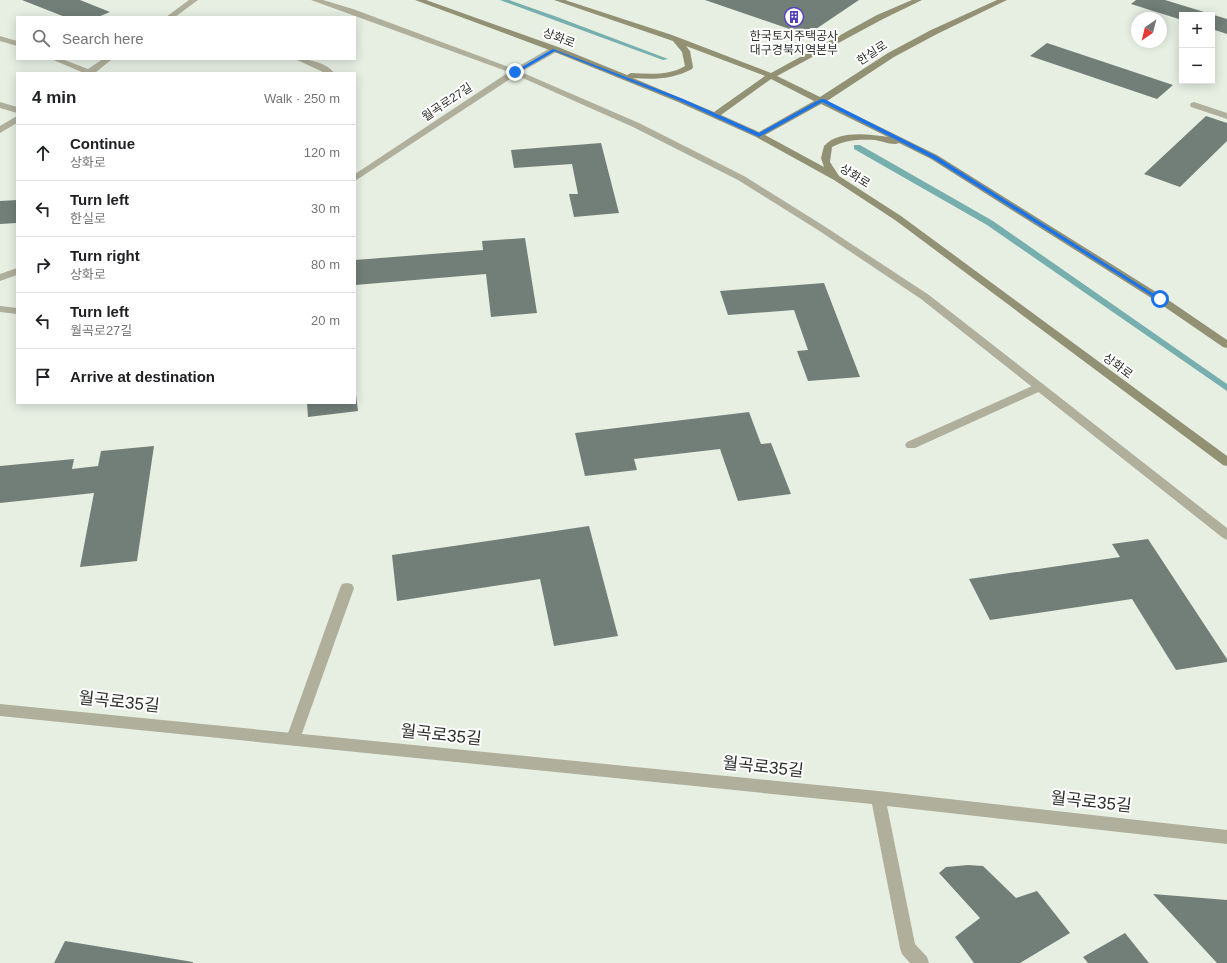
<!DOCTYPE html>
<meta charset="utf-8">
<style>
body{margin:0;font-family:Helvetica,"Noto Sans KR",sans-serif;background:#f6f6f6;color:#202124}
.controls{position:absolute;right:12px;top:12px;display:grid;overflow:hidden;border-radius:0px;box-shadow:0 2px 10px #0003}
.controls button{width:36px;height:36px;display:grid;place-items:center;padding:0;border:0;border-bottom:1px solid #e0e0e0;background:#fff;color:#202124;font:20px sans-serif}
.compass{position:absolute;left:1131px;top:12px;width:36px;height:36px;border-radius:50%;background:#fff;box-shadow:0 2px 10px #0003;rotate:215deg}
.stop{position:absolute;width:12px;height:12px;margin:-9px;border:3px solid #1a73e8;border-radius:50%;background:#fff}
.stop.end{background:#1a73e8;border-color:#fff;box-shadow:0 1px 4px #0008}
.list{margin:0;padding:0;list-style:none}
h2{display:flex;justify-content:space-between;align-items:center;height:52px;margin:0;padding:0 16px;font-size:17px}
h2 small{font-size:13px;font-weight:400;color:#757577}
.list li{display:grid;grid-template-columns:26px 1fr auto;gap:12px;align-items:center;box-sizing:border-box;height:56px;padding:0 16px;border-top:1px solid #e0e0e0}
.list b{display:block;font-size:15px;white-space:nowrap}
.list p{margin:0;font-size:13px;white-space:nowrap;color:#757577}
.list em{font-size:13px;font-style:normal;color:#757577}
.icon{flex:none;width:22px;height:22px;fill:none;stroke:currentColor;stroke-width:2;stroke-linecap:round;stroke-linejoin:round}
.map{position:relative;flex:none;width:1227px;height:963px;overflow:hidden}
.search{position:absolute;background:#fff;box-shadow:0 2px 10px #0003;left:16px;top:16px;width:340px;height:44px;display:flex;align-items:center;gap:10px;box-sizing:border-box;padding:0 14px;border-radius:0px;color:#757577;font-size:15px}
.panel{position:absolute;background:#fff;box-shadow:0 2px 10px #0003;left:16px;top:72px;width:340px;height:332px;border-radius:0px}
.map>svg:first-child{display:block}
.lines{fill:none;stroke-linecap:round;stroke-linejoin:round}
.stream{fill:#76afae;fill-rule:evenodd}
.building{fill:#727f79}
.lane{fill:#afaf9b;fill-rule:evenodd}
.street{fill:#afaf9b;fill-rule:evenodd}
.secondary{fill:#929174;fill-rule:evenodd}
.route{fill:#1a73e8}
.labels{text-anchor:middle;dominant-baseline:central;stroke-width:4;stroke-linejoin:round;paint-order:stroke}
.far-poi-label{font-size:12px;fill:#2b2e2a;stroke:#fff}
.far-street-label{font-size:12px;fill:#2b2e2a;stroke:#fff}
.near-street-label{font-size:17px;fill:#2b2e2a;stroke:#fff}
</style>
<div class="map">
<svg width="1227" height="963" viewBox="0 0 1227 963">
<rect width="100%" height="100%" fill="#e7efe3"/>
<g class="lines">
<g class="stream">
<path d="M500,0H509L557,17L668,59L663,60Z"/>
<path d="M854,145H860L993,221L1227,384V391L987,225L854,149Z"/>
</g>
</g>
<g class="building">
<path d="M22,0H80L110,12L98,17H65Z"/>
<path d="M705,0H859L807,35Z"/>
<path d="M1136,0H1165L1227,19V34L1212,29V15H1182V20L1131,4Z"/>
<path d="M1047,43L1173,85L1157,99L1030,56Z"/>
<path d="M1206,116L1227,123V141L1180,187L1144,174Z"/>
<path d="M601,143L619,213L574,217L569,194H578L572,164L514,168L511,150Z"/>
<path d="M17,200V223L0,224V201Z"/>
<path d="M525,238L537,313L491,317L486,274L355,285V260L483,250L482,241Z"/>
<path d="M824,283L860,377L808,381L797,351L808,350L794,310L728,315L720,291Z"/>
<path d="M355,387L358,411L308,417L307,403H355Z"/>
<path d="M749,412L761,444L771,443L791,494L738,501L720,449L634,459L637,470L585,476L575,433Z"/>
<path d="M154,446L137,561L80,567L94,493L0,503V466L74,459L72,469L98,466L101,451Z"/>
<path d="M589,526L618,636L554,646L540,579L397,601L392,555Z"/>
<path d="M1148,539L1227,659V662L1176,670L1132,599L990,620L969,579L1120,557L1112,544Z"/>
<path d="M968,865L983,866L1016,898L1037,891L1070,933L1020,963H974L955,937L980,918L939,873L946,867Z"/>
<path d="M1153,894L1227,900V963H1217Z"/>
<path d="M1125,933L1149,963H1088L1083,957Z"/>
<path d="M65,941L193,962V963H54Z"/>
</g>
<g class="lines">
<g class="lane">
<path d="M295,59C308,59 326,62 334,73H325Z"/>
<path d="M0,102L17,107V113L0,108Z"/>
<path d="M1194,102L1227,113V119L1191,107L1190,105L1191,103Z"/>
<path d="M17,268V275L0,281V274Z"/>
<path d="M0,306L17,308V314L0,312Z"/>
<path d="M1039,383L1043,384L1045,387L1043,390L915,448H907L905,445L907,442Z"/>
<path d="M347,583L352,584L354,588L300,739L298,743L293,745L288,743L286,739L340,588L342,584Z"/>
</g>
<g class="street">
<path d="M189,0H198L175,17H166Z"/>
<path d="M311,0H323L353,9L514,69L552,47H558V51L521,72L639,123L744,176L824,226L929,295L1227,528V540L1223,538L921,299L818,230L738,180L633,127L516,75L355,181V174L509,72Z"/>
<path d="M0,36L17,41V46L0,41Z"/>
<path d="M51,59H62L88,69L103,59H112L95,73H84Z"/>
<path d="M17,116V123L0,133V126Z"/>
<path d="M0,704L878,791L1227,830V844L887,806L915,944L927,957L929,963H910L902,954L900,948L872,804L0,716Z"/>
</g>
<path class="secondary" d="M415,0H426L558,47L627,75L631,73C650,74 668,76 685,66L682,52L673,41L554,0H565L672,35L771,73L877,15L912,0H922L883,19L777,76L820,97L888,53L931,30L997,0H1007L937,34L894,57L827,101L937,155L1164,297L1227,340V348L1223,347L1156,301L931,159L899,143C893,146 882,141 875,140C859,139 845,140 832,147L830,162L839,176L901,216L1227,456V466L1223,465L895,220L834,180L756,137L678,102L552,51ZM686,46L765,76L714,112L633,78C654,80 673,79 692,69L693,67L690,51ZM771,79L814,101L759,132L721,115ZM821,104L888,137C869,134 838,130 824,146L821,158L824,167L765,135Z"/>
</g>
<path class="route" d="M553,49L683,99L759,133L821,99H824L936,156L1162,299L1158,300L932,158L822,102L759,137L680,101L555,51L517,73L513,72Z"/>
<defs>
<symbol id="building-ring" viewBox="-11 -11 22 22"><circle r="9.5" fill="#fff" stroke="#5341b9" stroke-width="1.5"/><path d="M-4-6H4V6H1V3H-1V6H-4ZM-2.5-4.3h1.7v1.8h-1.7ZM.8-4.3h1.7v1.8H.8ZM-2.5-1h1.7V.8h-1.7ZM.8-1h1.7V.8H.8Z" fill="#5341b9"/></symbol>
</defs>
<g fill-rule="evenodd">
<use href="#building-ring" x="783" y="6" width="22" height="22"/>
</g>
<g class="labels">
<g class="far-poi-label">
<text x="794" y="36">한국토지주택공사<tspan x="794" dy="14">대구경북지역본부</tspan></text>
</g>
<g class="far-street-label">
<text transform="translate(559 38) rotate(21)">상화로</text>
<text transform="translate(872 53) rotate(-33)">한실로</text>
<text transform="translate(447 102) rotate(-34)">월곡로27길</text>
<text transform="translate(855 176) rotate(32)">상화로</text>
<text transform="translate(1118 366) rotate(37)">상화로</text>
</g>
<g class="near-street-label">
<text transform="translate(119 702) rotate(6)">월곡로35길</text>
<text transform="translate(441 735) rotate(6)">월곡로35길</text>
<text transform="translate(763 767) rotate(6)">월곡로35길</text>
<text transform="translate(1091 802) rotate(6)">월곡로35길</text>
</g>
</g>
</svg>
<div class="controls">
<button>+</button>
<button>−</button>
</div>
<svg class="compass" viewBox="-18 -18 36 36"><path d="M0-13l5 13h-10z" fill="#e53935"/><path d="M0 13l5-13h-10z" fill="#757577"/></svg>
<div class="stop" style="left:1160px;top:299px"></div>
<div class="stop end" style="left:515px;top:72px"></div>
<div class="search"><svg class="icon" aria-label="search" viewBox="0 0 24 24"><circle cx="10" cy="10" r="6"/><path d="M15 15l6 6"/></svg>Search here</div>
<section class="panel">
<h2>4 min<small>Walk · 250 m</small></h2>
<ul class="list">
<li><svg class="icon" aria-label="ahead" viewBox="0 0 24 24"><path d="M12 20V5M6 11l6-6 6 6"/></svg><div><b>Continue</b><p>상화로</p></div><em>120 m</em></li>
<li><svg class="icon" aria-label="left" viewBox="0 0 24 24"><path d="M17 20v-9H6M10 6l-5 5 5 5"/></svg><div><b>Turn left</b><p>한실로</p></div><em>30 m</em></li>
<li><svg class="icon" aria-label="right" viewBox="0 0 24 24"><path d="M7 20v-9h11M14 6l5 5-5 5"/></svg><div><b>Turn right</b><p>상화로</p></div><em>80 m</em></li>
<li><svg class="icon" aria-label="left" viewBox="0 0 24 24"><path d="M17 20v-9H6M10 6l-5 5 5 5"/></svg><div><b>Turn left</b><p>월곡로27길</p></div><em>20 m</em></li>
<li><svg class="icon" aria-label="arrive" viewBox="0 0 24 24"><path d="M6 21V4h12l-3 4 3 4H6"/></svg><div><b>Arrive at destination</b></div></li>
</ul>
</section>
</div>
